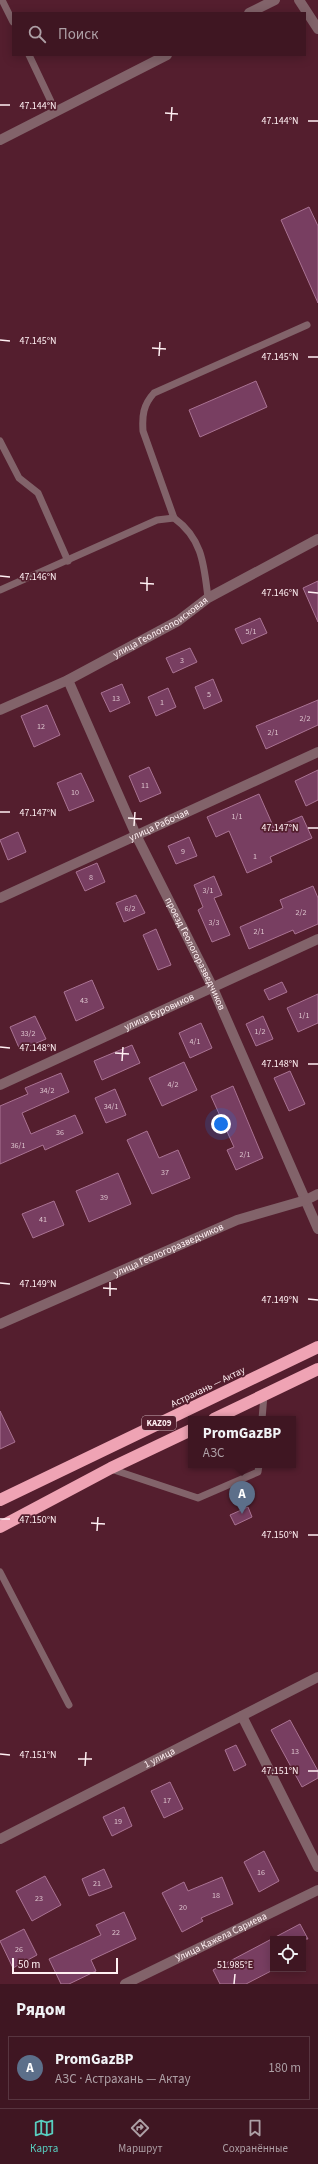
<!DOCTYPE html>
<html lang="ru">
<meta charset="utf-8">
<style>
body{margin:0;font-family:"Source Sans 3",sans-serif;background:#461f2a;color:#f1f3f6}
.controls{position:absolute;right:12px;bottom:12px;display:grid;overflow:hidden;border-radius:0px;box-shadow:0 2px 10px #0003}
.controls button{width:36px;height:36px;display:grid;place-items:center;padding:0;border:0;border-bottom:1px solid #583540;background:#3f1622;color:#f1f3f6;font:20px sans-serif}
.scale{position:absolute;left:12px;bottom:10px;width:106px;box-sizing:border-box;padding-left:4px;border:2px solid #fff0f3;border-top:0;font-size:11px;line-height:14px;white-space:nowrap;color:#fff0f3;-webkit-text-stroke:3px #541e2e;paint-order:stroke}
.you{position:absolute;left:221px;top:1124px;width:14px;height:14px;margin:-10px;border:3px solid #fff;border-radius:50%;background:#1a73e8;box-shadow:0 0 0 6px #1a73e833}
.badge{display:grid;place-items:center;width:26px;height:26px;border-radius:50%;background:#58cec0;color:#fff;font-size:13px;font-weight:700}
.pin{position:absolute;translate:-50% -33px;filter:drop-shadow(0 1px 2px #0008)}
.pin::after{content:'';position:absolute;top:21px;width:14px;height:12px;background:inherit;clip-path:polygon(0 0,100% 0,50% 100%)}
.popup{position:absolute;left:188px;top:1416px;width:108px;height:52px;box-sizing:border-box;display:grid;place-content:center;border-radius:0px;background:#3f1622;filter:drop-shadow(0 1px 3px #0005);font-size:13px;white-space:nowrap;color:#ad9fa5}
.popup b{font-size:15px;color:#f1f3f6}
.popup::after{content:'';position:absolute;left:50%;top:100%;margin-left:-8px;border:8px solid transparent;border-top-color:#3f1622}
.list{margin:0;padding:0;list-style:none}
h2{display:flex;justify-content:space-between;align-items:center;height:52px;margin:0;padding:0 16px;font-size:17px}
h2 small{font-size:13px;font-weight:400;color:#ad9fa5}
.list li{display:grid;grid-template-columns:26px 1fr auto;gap:12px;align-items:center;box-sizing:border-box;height:64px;margin:0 8px 8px;padding:0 8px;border:1px solid #583540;border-radius:0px}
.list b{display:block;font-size:15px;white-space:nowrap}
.list p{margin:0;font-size:13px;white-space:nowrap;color:#ad9fa5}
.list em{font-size:13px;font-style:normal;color:#ad9fa5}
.icon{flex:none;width:22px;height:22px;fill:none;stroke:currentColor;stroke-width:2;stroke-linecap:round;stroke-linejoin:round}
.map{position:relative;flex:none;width:318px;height:1984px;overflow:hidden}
.search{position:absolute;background:#3f1622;box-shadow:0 2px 10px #0003;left:12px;right:12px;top:12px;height:44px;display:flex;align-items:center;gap:10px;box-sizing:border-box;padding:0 14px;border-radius:0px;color:#ad9fa5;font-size:15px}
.sheet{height:124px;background:#3f1622}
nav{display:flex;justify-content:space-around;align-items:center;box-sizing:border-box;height:56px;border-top:1px solid #583540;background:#3f1622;font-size:11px;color:#ad9fa5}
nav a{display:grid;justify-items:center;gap:2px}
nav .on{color:#58cec0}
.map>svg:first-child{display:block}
.building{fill:#783e61;stroke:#aa7393}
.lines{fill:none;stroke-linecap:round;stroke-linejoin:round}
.lane{stroke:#82636a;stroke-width:7}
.street{stroke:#82636a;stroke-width:10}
.highway{stroke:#efa3b4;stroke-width:12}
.ticks{fill:none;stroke:#fff0f3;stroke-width:1.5}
.labels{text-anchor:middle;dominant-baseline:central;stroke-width:3.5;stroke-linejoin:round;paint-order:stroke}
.number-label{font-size:8px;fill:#ddc4ce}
.shield{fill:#541e2e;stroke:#ccb1b8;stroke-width:1}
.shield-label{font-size:9px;font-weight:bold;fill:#fff0f3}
.street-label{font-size:10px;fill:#fff0f3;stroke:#541e2e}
.ticks-label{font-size:10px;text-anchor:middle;fill:#fff0f3;stroke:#541e2e;stroke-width:3.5;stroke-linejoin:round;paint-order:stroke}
</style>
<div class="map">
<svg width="318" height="1984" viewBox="0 0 318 1984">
<rect width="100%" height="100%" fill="#541e2e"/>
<g class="building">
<path d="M309,207L318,226V303L281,220Z"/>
<path d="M256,381L267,407L200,437L189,410Z"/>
<path d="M318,581V622L303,588Z"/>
<path d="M260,618L267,633L242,644L235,629Z"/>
<path d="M190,648L197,662L173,673L166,658Z"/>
<path d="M213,679L222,701L204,709L195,687Z"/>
<path d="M122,684L130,703L110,712L101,693Z"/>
<path d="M168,688L176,707L156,716L148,697Z"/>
<path d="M318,700V725L266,749L256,726Z"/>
<path d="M47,705L60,735L34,747L21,716Z"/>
<path d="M149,767L161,793L140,802L129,776Z"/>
<path d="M318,770V800L306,806L295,781Z"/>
<path d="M81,773L94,801L69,811L57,783Z"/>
<path d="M259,794L274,828L302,816L312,838L270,857L272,862L247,873L229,831L216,837L207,817Z"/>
<path d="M18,832L26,852L8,860L0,840Z"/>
<path d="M189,837L197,856L176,864L168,846Z"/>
<path d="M97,863L105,882L85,891L76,872Z"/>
<path d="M214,876L222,895L214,898L230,935L212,942L198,910L203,907L194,885Z"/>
<path d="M313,886L318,898V924L295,934L293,930L249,949L240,927L283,908L280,900Z"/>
<path d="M136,895L145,913L124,922L116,903Z"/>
<path d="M156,929L171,965L158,970L143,935Z"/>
<path d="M92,980L104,1008L76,1021L64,992Z"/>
<path d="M282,982L287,992L269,1000L264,990Z"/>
<path d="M318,994V1023L298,1032L287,1008Z"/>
<path d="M35,1016L46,1039L20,1050L10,1027Z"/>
<path d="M263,1016L273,1039L256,1046L246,1024Z"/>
<path d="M201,1023L212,1048L190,1058L179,1033Z"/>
<path d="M132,1045L140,1063L102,1080L94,1061Z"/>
<path d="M184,1062L197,1090L162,1106L149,1078Z"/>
<path d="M290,1071L305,1104L289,1111L274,1078Z"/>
<path d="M61,1073L69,1092L22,1113L31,1134L75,1115L83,1133L45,1150L43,1145L0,1164V1106L28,1094L25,1088Z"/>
<path d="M233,1086L263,1158L236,1170L227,1150L234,1147L211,1096Z"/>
<path d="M115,1089L126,1115L106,1123L95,1098Z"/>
<path d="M147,1131L159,1158L178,1150L190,1178L152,1194L127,1140Z"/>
<path d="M118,1173L131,1204L89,1222L76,1191Z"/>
<path d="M54,1201L64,1225L33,1238L22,1214Z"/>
<path d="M0,1411L15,1442L0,1449Z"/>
<path d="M248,1507L252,1517L235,1525L230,1515Z"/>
<path d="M290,1720L318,1771V1778L302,1787L271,1730Z"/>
<path d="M236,1745L246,1765L234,1771L225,1750Z"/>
<path d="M170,1782L183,1809L164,1818L151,1791Z"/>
<path d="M124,1807L132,1826L112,1836L103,1817Z"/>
<path d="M264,1851L279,1881L259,1892L244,1862Z"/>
<path d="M104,1869L112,1887L89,1896L82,1879Z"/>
<path d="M45,1876L61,1905L32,1921L16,1891Z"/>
<path d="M222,1877L233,1904L201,1918L203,1921L182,1932L162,1893L184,1882L188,1891Z"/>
<path d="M124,1912L136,1939L91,1960L96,1971L69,1984H61L49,1959L101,1935L96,1925Z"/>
<path d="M300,1924L308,1939H273V1970L246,1984H220L213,1970Z"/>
<path d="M24,1929L37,1955L13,1968L0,1941Z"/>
</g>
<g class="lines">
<g class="lane">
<path d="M2,0L13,22"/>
<path d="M29,55L56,112"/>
<path d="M0,441L19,478L38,493L68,561"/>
<path d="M174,518L143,431C142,416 143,405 154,393L307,325"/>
<path d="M0,590L157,520L174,518C203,539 204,566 208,598"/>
<path d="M262,1419L264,1395"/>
<path d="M111,1469L198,1498L258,1472L259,1465"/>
<path d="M0,1572L69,1705"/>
</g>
<g class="street">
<path d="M299,0L318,29"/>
<path d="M249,13L275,0"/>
<path d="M0,140L167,55"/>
<path id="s1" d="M68,680L136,835L212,986L318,1229"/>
<path id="s2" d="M0,710L68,680L178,621L208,598L318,539"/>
<path id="s3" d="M0,898L318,752"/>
<path id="s4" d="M0,1085L318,939"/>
<path id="s5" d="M0,1324L237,1220L306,1200L318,1194"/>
<path d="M242,1716L318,1867"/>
<path id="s6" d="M0,1839L318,1677"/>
<path id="s7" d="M125,1984L318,1890"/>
</g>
<g class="highway">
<path d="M214,1419L318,1369"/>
<path d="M0,1500L318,1347"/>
<path d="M0,1527L111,1468L191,1430"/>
</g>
</g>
<path class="ticks" d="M0,105H10M165,113L178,114M171,121L172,107M308,121H318M0,340L10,341M152,348L166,349M159,356L160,342M308,357H318M0,576L10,577M140,583L154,584M147,591V577M308,592L318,593M0,812H10M128,818L142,819M134,826L135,812M308,828H318M0,1047L10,1048M115,1053L129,1054M122,1061L123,1047M308,1064H318M0,1283L10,1284M103,1288L117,1289M110,1296V1282M308,1299L318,1300M0,1519H10M91,1523L105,1524M97,1531L98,1517M308,1535H318M0,1754L10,1755M78,1759H92M85,1766L86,1752M308,1771H318M234,1984L235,1974"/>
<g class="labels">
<g class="number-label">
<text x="251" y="631">5/1</text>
<text x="182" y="660">3</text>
<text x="209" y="694">5</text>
<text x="116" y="698">13</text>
<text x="162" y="702">1</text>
<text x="305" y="718">2/2</text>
<text x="41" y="726">12</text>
<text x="273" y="732">2/1</text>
<text x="145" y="785">11</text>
<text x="75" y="792">10</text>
<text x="237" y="816">1/1</text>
<text x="183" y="851">9</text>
<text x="255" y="856">1</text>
<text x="91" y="877">8</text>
<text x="208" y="890">3/1</text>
<text x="130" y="908">6/2</text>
<text x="301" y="912">2/2</text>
<text x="214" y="922">3/3</text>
<text x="259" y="931">2/1</text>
<text x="84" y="1000">43</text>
<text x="304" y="1015">1/1</text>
<text x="260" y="1031">1/2</text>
<text x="28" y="1033">33/2</text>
<text x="195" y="1041">4/1</text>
<text x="173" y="1084">4/2</text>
<text x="47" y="1090">34/2</text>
<text x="111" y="1106">34/1</text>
<text x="60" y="1132">36</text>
<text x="18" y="1145">36/1</text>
<text x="245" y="1154">2/1</text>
<text x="165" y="1172">37</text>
<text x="104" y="1197">39</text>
<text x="43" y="1219">41</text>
<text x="295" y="1751">13</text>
<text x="167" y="1800">17</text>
<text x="118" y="1821">19</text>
<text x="261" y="1872">16</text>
<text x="97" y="1883">21</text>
<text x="216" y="1895">18</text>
<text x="39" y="1898">23</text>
<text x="183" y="1907">20</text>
<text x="116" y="1932">22</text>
<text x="19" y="1949">26</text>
</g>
<rect class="shield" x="142" y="1416" width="34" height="14" rx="3"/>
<g class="shield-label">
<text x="159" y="1423">KAZ09</text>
</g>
<g class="street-label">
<text stroke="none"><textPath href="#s2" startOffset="181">улица Геологопоисковая</textPath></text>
<text stroke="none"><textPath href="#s3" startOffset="175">улица Рабочая</textPath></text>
<text stroke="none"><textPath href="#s1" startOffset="302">проезд Геологоразведчиков</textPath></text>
<text stroke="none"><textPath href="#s4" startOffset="175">улица Буровиков</textPath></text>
<text stroke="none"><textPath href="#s5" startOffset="184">улица Геологоразведчиков</textPath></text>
<text transform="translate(208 1387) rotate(-26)">Астрахань — Актау</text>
<text stroke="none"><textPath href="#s6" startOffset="179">1 улица</textPath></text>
<text stroke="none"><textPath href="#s7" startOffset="107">Улица Кажела Сариева</textPath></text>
</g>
</g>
<g class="ticks-label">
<text x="38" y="109">47.144°N</text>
<text x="280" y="124">47.144°N</text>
<text x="38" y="344">47.145°N</text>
<text x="280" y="360">47.145°N</text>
<text x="38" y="580">47.146°N</text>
<text x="280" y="596">47.146°N</text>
<text x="38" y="816">47.147°N</text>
<text x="280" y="831">47.147°N</text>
<text x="38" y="1051">47.148°N</text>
<text x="280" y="1067">47.148°N</text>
<text x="38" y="1287">47.149°N</text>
<text x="280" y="1303">47.149°N</text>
<text x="38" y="1523">47.150°N</text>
<text x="280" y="1538">47.150°N</text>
<text x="38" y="1758">47.151°N</text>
<text x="280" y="1774">47.151°N</text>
<text x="235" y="1968">51.985°E</text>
</g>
</svg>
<div class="controls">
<button><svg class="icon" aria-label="locate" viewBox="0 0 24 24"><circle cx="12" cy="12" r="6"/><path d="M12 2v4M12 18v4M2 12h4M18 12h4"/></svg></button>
</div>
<div class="scale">50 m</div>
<div class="you"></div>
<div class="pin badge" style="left:242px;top:1514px;background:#5c6f8a">A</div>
<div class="popup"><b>PromGazBP</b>АЗС</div>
<div class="search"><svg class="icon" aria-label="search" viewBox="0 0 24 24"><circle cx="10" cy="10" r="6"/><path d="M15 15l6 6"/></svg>Поиск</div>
</div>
<section class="sheet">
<h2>Рядом<small></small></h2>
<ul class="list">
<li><span class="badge" style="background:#5c6f8a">A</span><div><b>PromGazBP</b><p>АЗС · Астрахань — Актау</p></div><em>180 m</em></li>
</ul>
</section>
<nav>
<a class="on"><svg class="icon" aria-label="map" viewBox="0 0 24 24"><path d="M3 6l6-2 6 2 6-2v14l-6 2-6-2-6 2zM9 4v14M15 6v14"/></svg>Карта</a>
<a><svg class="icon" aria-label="directions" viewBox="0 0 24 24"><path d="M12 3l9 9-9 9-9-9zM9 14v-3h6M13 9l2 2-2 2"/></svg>Маршрут</a>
<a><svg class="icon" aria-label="saved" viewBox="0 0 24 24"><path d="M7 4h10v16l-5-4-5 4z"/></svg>Сохранённые</a>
</nav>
